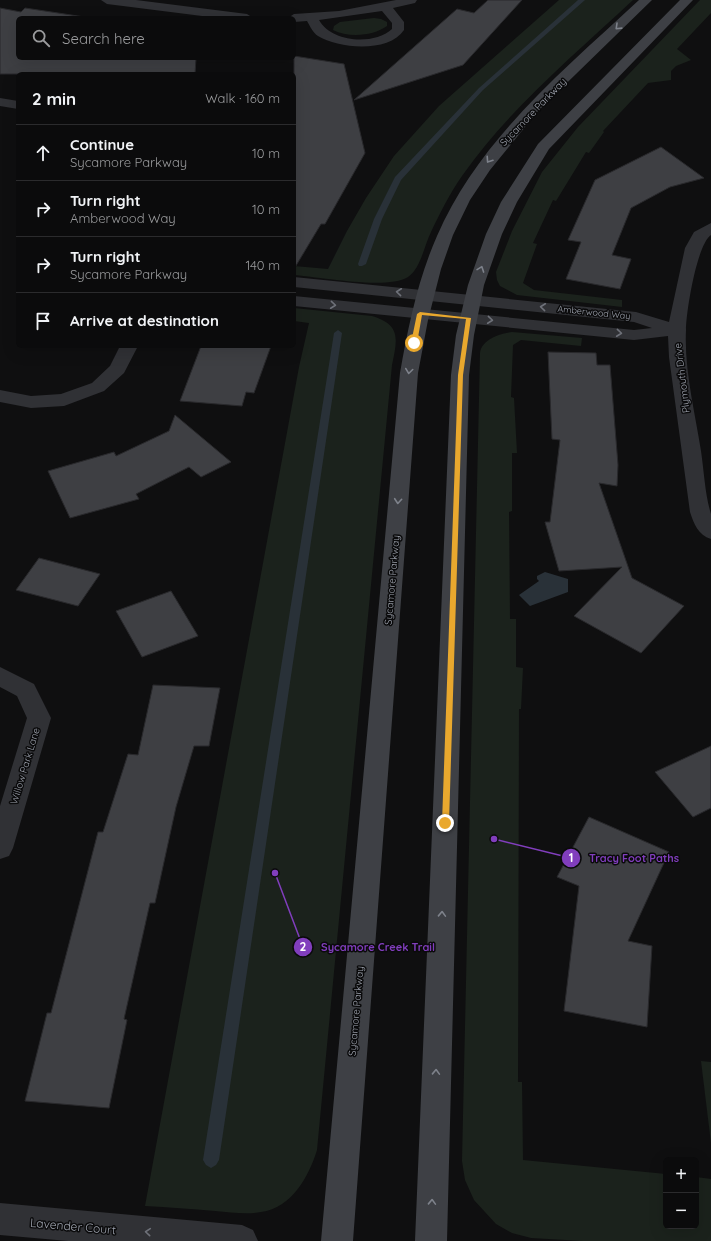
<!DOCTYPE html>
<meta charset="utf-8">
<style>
body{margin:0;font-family:Quicksand,sans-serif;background:#141415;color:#f1f3f6}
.controls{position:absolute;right:12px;bottom:12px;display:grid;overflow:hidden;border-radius:6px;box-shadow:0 4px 16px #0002}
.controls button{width:36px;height:36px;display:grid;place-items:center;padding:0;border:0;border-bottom:1px solid #2b2b2d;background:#0b0b0c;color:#f1f3f6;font:20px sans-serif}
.stop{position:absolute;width:12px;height:12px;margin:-9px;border:3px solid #e9a82e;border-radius:50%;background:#fff}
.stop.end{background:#e9a82e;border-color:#fff;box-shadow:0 1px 4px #0008}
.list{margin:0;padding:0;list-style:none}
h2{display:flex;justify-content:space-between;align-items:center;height:52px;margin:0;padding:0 16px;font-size:17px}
h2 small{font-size:13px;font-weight:400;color:#9a9b9d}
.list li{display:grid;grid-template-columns:26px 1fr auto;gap:12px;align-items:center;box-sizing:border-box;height:56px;padding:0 16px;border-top:1px solid #2b2b2d}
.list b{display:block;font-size:15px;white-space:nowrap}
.list p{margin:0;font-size:13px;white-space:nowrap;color:#9a9b9d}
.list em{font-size:13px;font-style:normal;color:#9a9b9d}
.icon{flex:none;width:22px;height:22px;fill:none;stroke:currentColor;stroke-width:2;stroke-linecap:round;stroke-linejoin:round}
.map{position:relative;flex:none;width:711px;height:1241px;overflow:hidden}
.search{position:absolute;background:#0b0b0c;box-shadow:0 4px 16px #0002;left:16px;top:16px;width:280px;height:44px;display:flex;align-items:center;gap:10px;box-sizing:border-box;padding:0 14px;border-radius:6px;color:#9a9b9d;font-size:15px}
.panel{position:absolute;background:#0b0b0c;box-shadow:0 4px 16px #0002;left:16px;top:72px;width:280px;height:276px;border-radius:6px}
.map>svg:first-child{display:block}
.green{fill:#1b221c}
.water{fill:#293138}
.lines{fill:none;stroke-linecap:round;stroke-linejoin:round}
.stream{fill:#293138;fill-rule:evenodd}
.building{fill:#3e3f43;stroke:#29292c}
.street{fill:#303135;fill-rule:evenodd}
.secondary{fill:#3e4045;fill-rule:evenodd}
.oneway{stroke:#7e828b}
.oneway2{stroke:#6e7179}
.route{fill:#e9a82e}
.labels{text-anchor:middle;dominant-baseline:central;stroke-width:3;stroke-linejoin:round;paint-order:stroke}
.far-street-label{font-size:9px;fill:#a0a5b0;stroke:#0a0a0b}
.street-label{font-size:10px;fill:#a0a5b0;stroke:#0a0a0b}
.near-street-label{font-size:12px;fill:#a0a5b0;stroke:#0a0a0b}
.leader{fill:none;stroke:#813ebd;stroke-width:1.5}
.callout-dot{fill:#813ebd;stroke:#0a0a0b;stroke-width:1.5}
.mark-label{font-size:12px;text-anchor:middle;font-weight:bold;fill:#fff}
.callout-label{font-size:11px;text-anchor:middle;font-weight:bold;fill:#813ebd;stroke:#0a0a0b;stroke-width:3;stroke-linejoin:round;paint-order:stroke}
</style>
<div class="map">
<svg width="711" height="1241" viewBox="0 0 711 1241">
<rect width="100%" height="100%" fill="#0f0f10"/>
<g class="green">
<path d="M559,0H633C573,56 509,109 462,176C450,193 440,213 431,232C424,246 421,268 408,277C387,290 320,277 294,275V266L328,269L347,231L366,198L394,156L439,106Z"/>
<path d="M700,0H711V13L677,49L691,60L676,66L671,71V80L648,83L603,131L604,132L589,153L586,152L556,201L553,200L533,243L537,244L523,283L534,290L622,300V307L517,295L500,286L497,280L496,272L512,231L542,172L578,127Z"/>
<path d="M374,18L381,19L387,22V26C373,36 349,38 333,30L334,26L340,22Z"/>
<path d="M294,308L372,316C402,325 397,340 392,365L317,1150C309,1176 292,1208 261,1212C246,1215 231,1212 215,1211C192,1209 168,1207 145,1206L299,367L309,323L294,321Z"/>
<path d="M512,332L582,338L581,346L521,340L513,345L511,397L514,398L517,453H512V511L509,512L510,619H516V667L523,668L521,709H519L518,1082H522L523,1160L666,1174V1226H696V1177L711,1179V1241H583L531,1238L512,1233L496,1224L474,1200L465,1180L462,1161L480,353C482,339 500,334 512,332Z"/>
<path d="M701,1061L711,1062V1143Z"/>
</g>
<path class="water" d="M545,572L568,579V592L530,606L519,595L539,581L537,579V576Z"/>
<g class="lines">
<g class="stream">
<path d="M578,0H585L483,90L401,180L382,219L366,264L362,266H359L358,264L374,219L395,177L479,88Z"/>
<path d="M338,330L342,333L219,1160L216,1165L211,1168L206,1165L203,1160L334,333Z"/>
</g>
</g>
<g class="building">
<path d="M488,0H522L463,65L354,100L457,9L474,13Z"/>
<path d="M0,8L21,12L25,8L91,18H18V58H196L195,74H0Z"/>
<path d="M294,56L344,64L365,153L325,224H321L294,269Z"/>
<path d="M661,147L704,178L670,187L631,208L612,255L631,259L620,289L566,279L581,242L568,240L595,180Z"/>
<path d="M201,346H271L254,393L246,392L242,406L180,401Z"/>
<path d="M548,352L596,353L597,365H610L618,465L617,486L599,483L632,578L684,606L641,653L574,616L622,567L559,571L545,522H550L560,440L552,439Z"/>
<path d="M175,415L231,462L201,477L189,467L136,494L139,499L70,518L48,471L114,452L116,456L169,431Z"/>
<path d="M39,558L100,574L78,606L16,590Z"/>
<path d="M171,591L198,636L142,657L116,611Z"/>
<path d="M153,685L220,688L209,746H194L176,807L155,903H150L124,1019L127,1020L109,1108L25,1101L47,1013H51L98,832H103L128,754L138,755Z"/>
<path d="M711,746V808L693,817L655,772Z"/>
<path d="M589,817L669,852L628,941L652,946L647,1027L564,1011L579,886L557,877Z"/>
</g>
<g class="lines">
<g class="street">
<path d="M101,0H136L247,14L253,18H218L107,4Z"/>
<path d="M396,0H417L415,3L393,8L404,22V30C389,53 339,49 318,36C313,33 310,26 307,21L294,22V18H288L294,14L339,11ZM382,11L392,23V29C373,46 331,42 319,20Z"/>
<path d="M0,98L18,101V109L0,106Z"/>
<path d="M711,223V235C697,244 686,312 686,330C684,370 695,412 701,451C704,471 705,495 711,514V539C698,535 694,524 690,512L669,357L668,336L634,340L294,306V296L634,330L652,328L634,322L294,287V277L636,312L669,322L685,248L694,232Z"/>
<path d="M120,346H138L124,373L104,391L64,406L31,408L0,402V390L31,396L61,394L92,383L110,366Z"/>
<path d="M0,667L34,684L51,718L13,848L9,856L0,859V806L27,718L17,696L0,687Z"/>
<path d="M0,1203L242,1225L253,1230L258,1241H68L0,1235Z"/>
</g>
<g class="secondary">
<path d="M639,0H652L538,111L490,170L470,200L453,235L441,269L428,320L418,373L353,1241H321L400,373C408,327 418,279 437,236C479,139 564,70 639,0Z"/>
<path d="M680,0H693L549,149L517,202L502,234L484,285L474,335L469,375L447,1241H415L451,375L456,335L468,285L486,234L501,202L538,144Z"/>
</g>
</g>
<defs><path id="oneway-chevron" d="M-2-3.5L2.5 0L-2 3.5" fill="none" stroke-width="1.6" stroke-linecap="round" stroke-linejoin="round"/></defs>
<g class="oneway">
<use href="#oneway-chevron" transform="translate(618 27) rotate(136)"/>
<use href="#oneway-chevron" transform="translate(489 160) rotate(124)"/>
<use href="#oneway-chevron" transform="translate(481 269) rotate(-70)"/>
<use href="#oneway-chevron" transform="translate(409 371) rotate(98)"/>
<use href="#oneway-chevron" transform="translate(398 501) rotate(95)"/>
<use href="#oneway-chevron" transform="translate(442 914) rotate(-88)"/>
<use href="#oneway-chevron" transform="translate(436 1072) rotate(-88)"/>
<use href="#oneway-chevron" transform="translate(432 1202) rotate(-88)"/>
</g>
<g class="oneway2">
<use href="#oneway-chevron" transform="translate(399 292) rotate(-174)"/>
<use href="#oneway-chevron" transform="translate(333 305) rotate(6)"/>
<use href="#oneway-chevron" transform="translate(543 307) rotate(-174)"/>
<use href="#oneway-chevron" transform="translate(490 320) rotate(6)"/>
<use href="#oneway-chevron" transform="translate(619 333) rotate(6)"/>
<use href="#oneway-chevron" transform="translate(148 1232) rotate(-175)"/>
</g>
<path class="route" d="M420,312L471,318L463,375L449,823L445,826L442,823L458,375L466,319L422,315L417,343L414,344L411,343L417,314Z"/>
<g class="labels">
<g class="far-street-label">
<text transform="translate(594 312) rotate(6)">Amberwood Way</text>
</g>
<g class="street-label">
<text transform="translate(533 112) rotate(-46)">Sycamore Parkway</text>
<text transform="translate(682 378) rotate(-97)">Plymouth Drive</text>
<text transform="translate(392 580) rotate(-85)">Sycamore Parkway</text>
<text transform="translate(25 766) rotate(-73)">Willow Park Lane</text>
<text transform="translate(356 1011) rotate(-85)">Sycamore Parkway</text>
</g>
<g class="near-street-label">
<text transform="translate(73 1226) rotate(5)">Lavender Court</text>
</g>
</g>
<path class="leader" d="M494 839L571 858M275 873L303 947"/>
<g class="callout-dot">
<circle cx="494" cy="839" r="4"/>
<circle cx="275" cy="873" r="4"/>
<circle cx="571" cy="858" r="10"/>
<circle cx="303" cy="947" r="10"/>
</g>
<g class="mark-label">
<text x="571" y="862">1</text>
<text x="303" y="951">2</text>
</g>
<g class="callout-label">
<text x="634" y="862">Tracy Foot Paths</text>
<text x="378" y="951">Sycamore Creek Trail</text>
</g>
</svg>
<div class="controls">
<button>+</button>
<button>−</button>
</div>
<div class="stop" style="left:414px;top:343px"></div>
<div class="stop end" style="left:445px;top:823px"></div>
<div class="search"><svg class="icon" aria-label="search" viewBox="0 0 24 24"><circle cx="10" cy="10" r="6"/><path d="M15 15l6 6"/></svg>Search here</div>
<section class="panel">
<h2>2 min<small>Walk · 160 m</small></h2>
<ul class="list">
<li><svg class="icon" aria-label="ahead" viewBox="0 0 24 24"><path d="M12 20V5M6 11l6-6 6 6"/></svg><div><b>Continue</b><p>Sycamore Parkway</p></div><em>10 m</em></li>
<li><svg class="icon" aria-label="right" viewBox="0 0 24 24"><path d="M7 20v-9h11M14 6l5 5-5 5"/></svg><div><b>Turn right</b><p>Amberwood Way</p></div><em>10 m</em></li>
<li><svg class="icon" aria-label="right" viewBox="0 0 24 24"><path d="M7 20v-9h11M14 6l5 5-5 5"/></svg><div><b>Turn right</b><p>Sycamore Parkway</p></div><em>140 m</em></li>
<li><svg class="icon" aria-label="arrive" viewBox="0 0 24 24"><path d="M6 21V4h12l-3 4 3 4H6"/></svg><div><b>Arrive at destination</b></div></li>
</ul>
</section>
</div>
